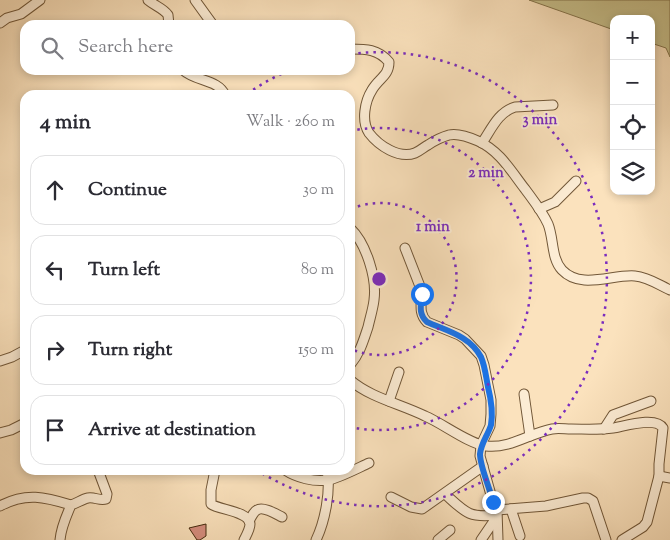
<!DOCTYPE html>
<meta charset="utf-8">
<style>
body{margin:0;font-family:"Sorts Mill Goudy",serif;background:#f2f2f3;color:#2b2b33}
.controls{position:absolute;right:15px;top:15px;display:grid;overflow:hidden;border-radius:10px;box-shadow:0 2px 8px #0003}
.controls button{width:45px;height:45px;display:grid;place-items:center;padding:0;border:0;border-bottom:1px solid #e1e1e2;background:#fff;color:#2b2b33;font:25px sans-serif}
.stop{position:absolute;width:15px;height:15px;margin:-11px;border:4px solid #1a73e8;border-radius:50%;background:#fff}
.stop.end{background:#1a73e8;border-color:#fff;box-shadow:0 1px 5px #0008}
.list{margin:0;padding:0;list-style:none}
h2{display:flex;justify-content:space-between;align-items:center;height:65px;margin:0;padding:0 20px;font-size:21px}
h2 small{font-size:16px;font-weight:400;color:#7c7c81}
.list li{display:grid;grid-template-columns:32px 1fr auto;gap:15px;align-items:center;box-sizing:border-box;height:70px;margin:0 10px 10px;padding:0 10px;border:1px solid #e1e1e2;border-radius:15px}
.list b{display:block;font-size:19px;white-space:nowrap}
.list em{font-size:16px;font-style:normal;color:#7c7c81}
.icon{flex:none;width:28px;height:28px;fill:none;stroke:currentColor;stroke-width:2;stroke-linecap:round;stroke-linejoin:round}
.map{position:relative;flex:none;width:670px;height:540px;overflow:hidden}
.search{position:absolute;background:#fff;box-shadow:0 2px 8px #0003;left:20px;top:20px;width:335px;height:55px;display:flex;align-items:center;gap:12px;box-sizing:border-box;padding:0 18px;border-radius:15px;color:#7c7c81;font-size:19px}
.panel{position:absolute;background:#fff;box-shadow:0 2px 8px #0003;left:20px;top:90px;width:335px;height:385px;border-radius:15px}
.map>svg:first-child{display:block}
.green{fill:#c7c08c;stroke:#85744c}
.building{fill:#d68e7f;stroke:#43290c}
.lines{fill:none;stroke-linecap:round;stroke-linejoin:round}
.minor-casing{stroke:#715738;stroke-width:11}
.minor{stroke:#fcecd4;stroke-width:9}
.route{stroke:#1a73e8;stroke-width:6}
.ring{fill:none;stroke:#7b2cbf;stroke-width:2.5;stroke-dasharray:2.5 5}
.centre{fill:#7b2cbf;stroke:#fcecd4;stroke-width:2.5}
.ring-label{font-size:15px;text-anchor:middle;font-weight:bold;fill:#7b2cbf;stroke:#fcecd4;stroke-width:4;stroke-linejoin:round;paint-order:stroke}
</style>
<div class="map">
<svg width="670" height="540" viewBox="0 0 670 540">
<rect width="100%" height="100%" fill="#fbe2bd"/>
<filter id="stains"><feTurbulence type="fractalNoise" baseFrequency=".004" numOctaves="4"/><feColorMatrix values="0 0 0 0 .2 0 0 0 0 .09 0 0 0 0 .02 0 0 0 .5 -.17"/></filter>
<radialGradient id="worn" r=".72"><stop offset=".6" stop-color="#630" stop-opacity="0"/><stop offset="1" stop-color="#630" stop-opacity=".3"/></radialGradient>
<path class="green" d="M529,0H670V57L666,48L651,43V19H614V30Z"/>
<path class="building" d="M206,524V536L200,540H197L189,528Z"/>
<g class="lines">
<defs>
<g id="minor">
<path d="M148,0C155,6 163,8 168,15L169,25"/>
<path d="M195,0L213,25"/>
<path d="M0,23L7,18L21,14L40,0"/>
<path d="M350,49C366,49 378,49 389,62C389,76 379,78 372,90C365,101 361,121 369,133C379,146 399,159 415,153C420,151 424,147 428,145C434,141 442,137 449,135C458,133 469,137 478,141C500,151 511,171 525,189C533,200 542,211 548,224C554,239 551,258 562,270C581,290 612,274 635,276C648,277 659,285 670,290"/>
<path d="M183,70C196,82 218,79 225,95"/>
<path d="M482,143C491,130 498,112 515,107L553,105"/>
<path d="M539,209L555,202L576,181"/>
<path d="M350,228C366,243 377,278 374,300C373,309 370,318 368,327C363,342 360,353 350,365"/>
<path d="M405,248L421,289C423,301 417,312 427,322L459,335L465,339L481,356L484,365L491,400V414L490,426L481,445L480,456L493,502L497,510L498,540"/>
<path d="M0,361L12,357L25,350"/>
<path d="M350,380C371,398 401,404 425,416C442,423 469,444 486,446C510,449 530,433 552,429C558,428 565,429 571,429C585,429 599,430 613,428C625,426 656,416 663,428L659,464V476L647,522L643,527L622,540"/>
<path d="M524,394L530,436"/>
<path d="M389,401L399,372"/>
<path d="M604,429L613,415L651,401"/>
<path d="M0,433L11,430L25,423"/>
<path d="M215,470L211,490V504C219,510 249,511 250,524C250,529 246,536 244,540"/>
<path d="M285,470C297,478 314,482 328,480C337,479 360,467 369,463"/>
<path d="M659,476L670,478"/>
<path d="M445,494C465,512 468,518 496,515"/>
<path d="M391,497L411,507L422,509L483,466"/>
<path d="M0,506C26,492 45,497 71,505"/>
<path d="M511,509L520,536"/>
<path d="M497,510L546,506L583,498H588L593,501L606,540"/>
<path d="M249,521C251,518 253,512 257,510C263,506 276,514 282,517"/>
<path d="M60,540C61,527 66,517 71,505C77,503 83,499 88,498C95,497 100,501 106,499L107,494L98,470"/>
<path d="M316,540C325,521 331,491 327,470"/>
<path d="M438,540L450,530"/>
<path d="M481,540L496,518"/>
</g>
</defs>
<use href="#minor" class="minor-casing"/>
<use href="#minor" class="minor"/>
</g>
<g class="lines">
<path class="route" d="M422,294C421,305 418,314 427,322C447,331 470,336 481,357C485,366 486,377 488,387C491,399 493,413 491,425C488,435 481,443 480,454C480,467 490,488 493,502"/>
</g>
<g class="ring">
<path d="M351 209A76 76 0 1 1 351 349"/>
<path d="M350 131A151 151 0 1 1 350 427"/>
<path d="M247 94A227 227 0 0 1 290 70M351 54A227 227 0 1 1 257 470"/>
</g>
<circle cx="379" cy="279" r="8" class="centre"/>
<g class="ring-label">
<text x="540" y="124">3 min</text>
<text x="486" y="177">2 min</text>
<text x="433" y="231">1 min</text>
</g>
<rect width="100%" height="100%" filter="url(#stains)"/>
<rect width="100%" height="100%" fill="url(#worn)"/>
</svg>
<div class="controls">
<button>+</button>
<button>−</button>
<button><svg class="icon" aria-label="locate" viewBox="0 0 24 24"><circle cx="12" cy="12" r="6"/><path d="M12 2v4M12 18v4M2 12h4M18 12h4"/></svg></button>
<button><svg class="icon" aria-label="layers" viewBox="0 0 24 24"><path d="M12 4l9 5-9 5-9-5zM3 14l9 5 9-5"/></svg></button>
</div>
<div class="stop" style="left:422px;top:294px"></div>
<div class="stop end" style="left:493px;top:502px"></div>
<div class="search"><svg class="icon" aria-label="search" viewBox="0 0 24 24"><circle cx="10" cy="10" r="6"/><path d="M15 15l6 6"/></svg>Search here</div>
<section class="panel">
<h2>4 min<small>Walk · 260 m</small></h2>
<ul class="list">
<li><svg class="icon" aria-label="ahead" viewBox="0 0 24 24"><path d="M12 20V5M6 11l6-6 6 6"/></svg><div><b>Continue</b></div><em>30 m</em></li>
<li><svg class="icon" aria-label="left" viewBox="0 0 24 24"><path d="M17 20v-9H6M10 6l-5 5 5 5"/></svg><div><b>Turn left</b></div><em>80 m</em></li>
<li><svg class="icon" aria-label="right" viewBox="0 0 24 24"><path d="M7 20v-9h11M14 6l5 5-5 5"/></svg><div><b>Turn right</b></div><em>150 m</em></li>
<li><svg class="icon" aria-label="arrive" viewBox="0 0 24 24"><path d="M6 21V4h12l-3 4 3 4H6"/></svg><div><b>Arrive at destination</b></div></li>
</ul>
</section>
</div>
